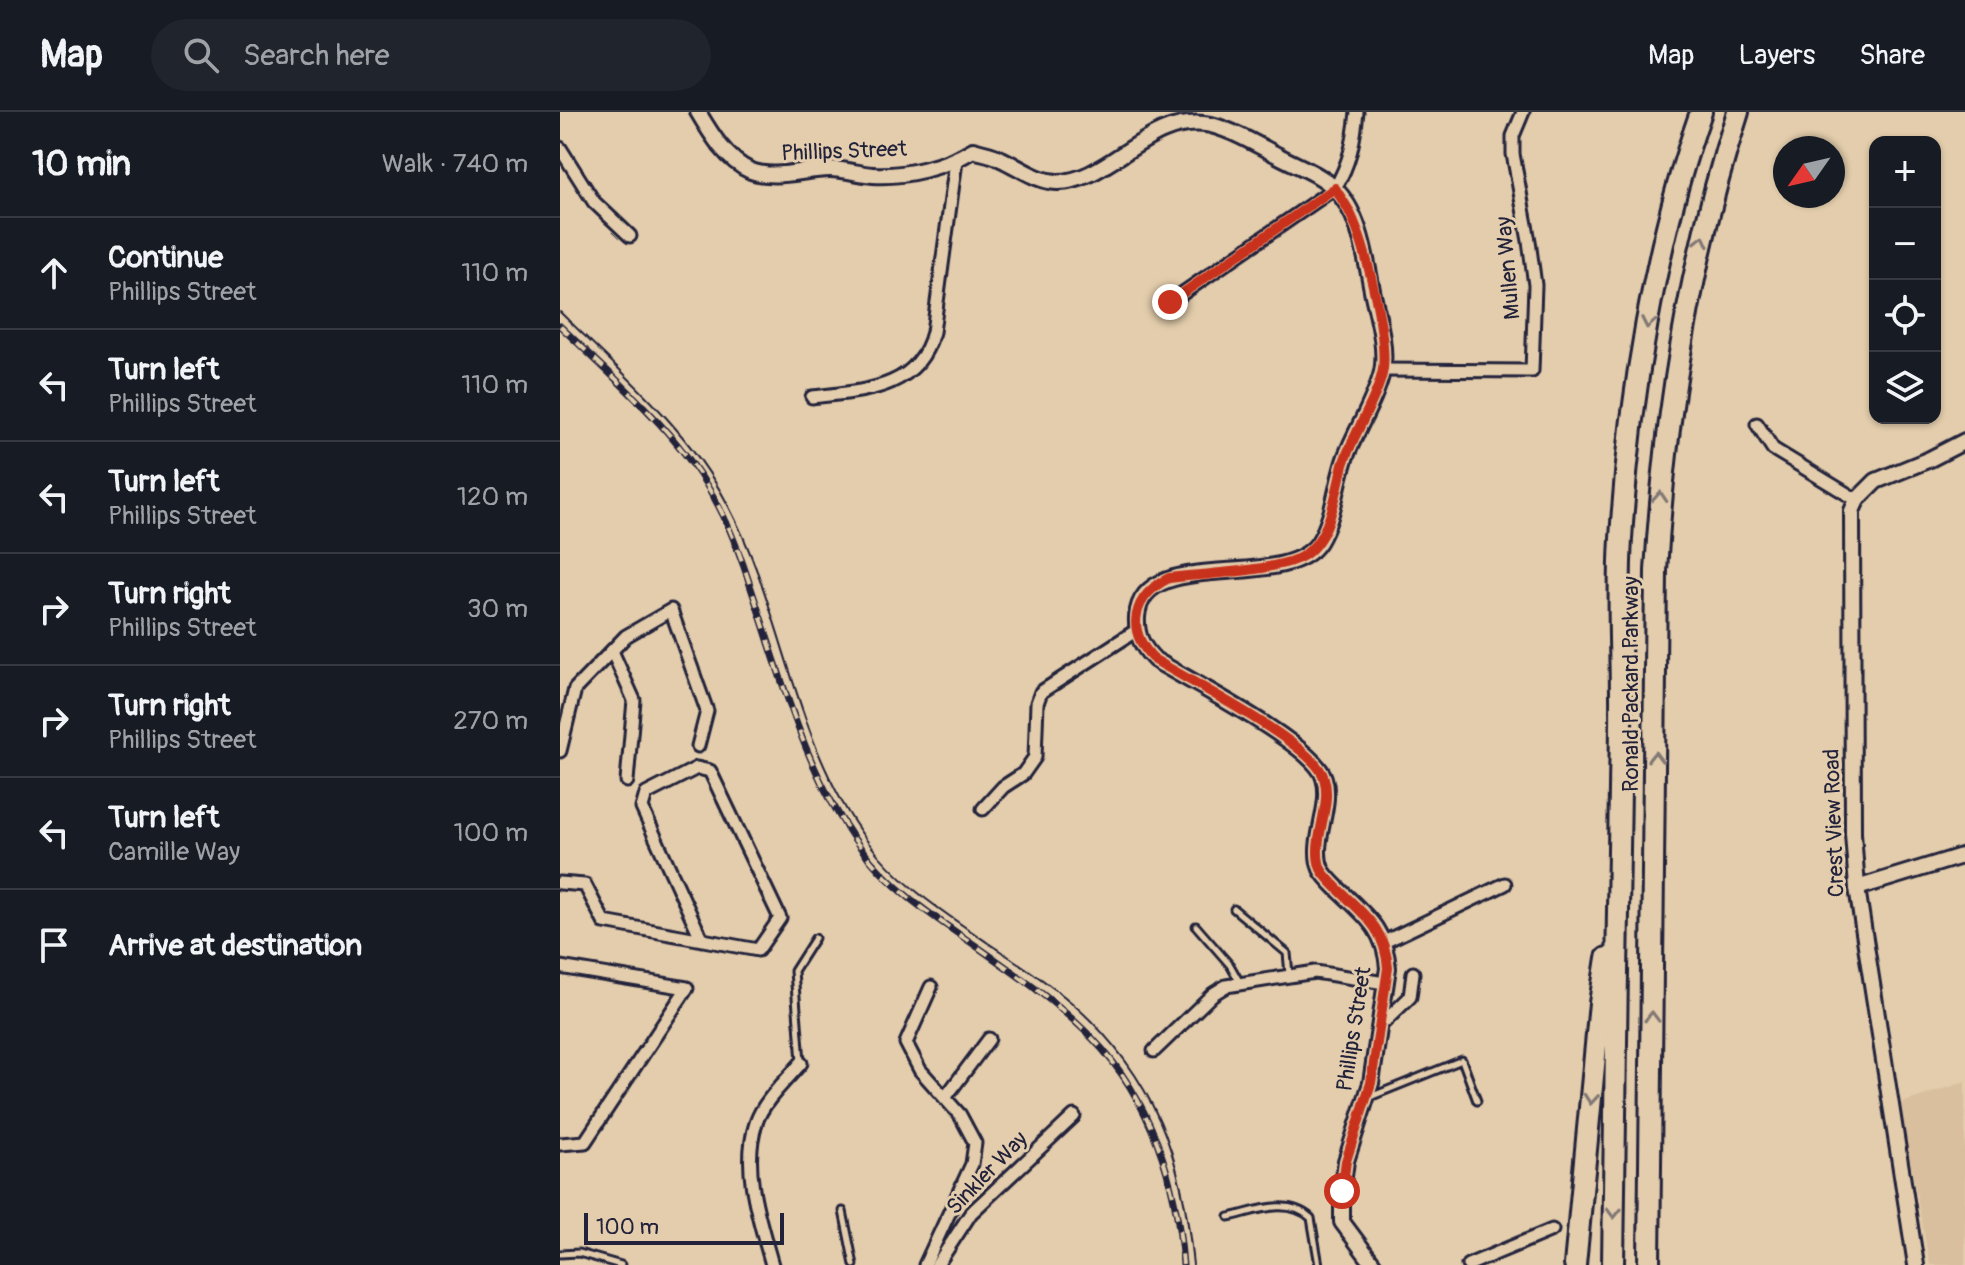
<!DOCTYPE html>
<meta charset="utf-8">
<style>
body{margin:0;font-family:Pangolin,sans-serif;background:#20242c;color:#f1f3f6}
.controls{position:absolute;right:24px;top:24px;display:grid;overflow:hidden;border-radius:16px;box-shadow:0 2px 6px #0004}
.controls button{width:72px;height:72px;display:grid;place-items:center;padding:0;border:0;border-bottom:2px solid #363941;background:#171b24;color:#f1f3f6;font:40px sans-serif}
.compass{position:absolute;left:1213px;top:24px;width:72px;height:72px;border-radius:50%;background:#171b24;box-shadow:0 2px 6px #0004;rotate:236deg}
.scale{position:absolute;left:24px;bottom:20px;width:200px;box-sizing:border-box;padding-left:8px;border:4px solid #22223b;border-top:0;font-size:22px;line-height:28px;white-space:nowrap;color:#22223b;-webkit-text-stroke:6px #e3cdac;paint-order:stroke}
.stop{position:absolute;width:24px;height:24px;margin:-18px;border:6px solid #c8321e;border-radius:50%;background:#fff}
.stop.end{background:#c8321e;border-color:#fff;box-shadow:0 2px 8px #0008}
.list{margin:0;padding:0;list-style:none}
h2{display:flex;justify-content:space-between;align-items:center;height:104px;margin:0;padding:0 32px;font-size:34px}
h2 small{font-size:26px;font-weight:400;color:#9ea1a6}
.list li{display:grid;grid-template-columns:52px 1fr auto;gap:24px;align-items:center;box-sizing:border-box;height:112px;padding:0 32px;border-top:2px solid #363941}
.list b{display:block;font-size:30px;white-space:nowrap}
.list p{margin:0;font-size:26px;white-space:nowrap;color:#9ea1a6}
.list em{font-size:26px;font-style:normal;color:#9ea1a6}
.icon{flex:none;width:44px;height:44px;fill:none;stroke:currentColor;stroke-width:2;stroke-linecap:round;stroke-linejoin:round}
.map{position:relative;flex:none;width:1405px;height:1153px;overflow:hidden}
header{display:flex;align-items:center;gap:48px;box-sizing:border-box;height:112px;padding:0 40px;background:#171b24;border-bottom:2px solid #363941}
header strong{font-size:38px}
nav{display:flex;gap:44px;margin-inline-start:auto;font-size:28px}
.search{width:560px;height:72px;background:#20242c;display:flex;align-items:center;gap:20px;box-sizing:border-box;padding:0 28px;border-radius:44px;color:#9ea1a6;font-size:30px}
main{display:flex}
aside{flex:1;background:#171b24}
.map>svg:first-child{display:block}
.built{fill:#d9bf9e}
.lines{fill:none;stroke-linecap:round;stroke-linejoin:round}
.service-casing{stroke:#22223b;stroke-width:11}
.minor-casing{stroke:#22223b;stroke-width:17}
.tertiary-casing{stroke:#22223b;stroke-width:20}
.motorway-casing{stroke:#22223b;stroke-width:26}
.service{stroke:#e3cdac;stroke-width:5}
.minor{stroke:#e3cdac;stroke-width:11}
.tertiary{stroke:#e3cdac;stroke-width:14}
.motorway{stroke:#e3cdac;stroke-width:20}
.tram{stroke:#22223b;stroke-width:2}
.rail-casing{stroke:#22223b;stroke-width:7}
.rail{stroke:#e3cdac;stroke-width:4;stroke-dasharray:12;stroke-linecap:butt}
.oneway{stroke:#827874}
.route{stroke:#c8321e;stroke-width:10}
.labels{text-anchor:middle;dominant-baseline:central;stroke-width:6;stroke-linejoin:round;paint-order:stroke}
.street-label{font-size:22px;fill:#22223b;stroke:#e3cdac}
</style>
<header>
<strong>Map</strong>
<div class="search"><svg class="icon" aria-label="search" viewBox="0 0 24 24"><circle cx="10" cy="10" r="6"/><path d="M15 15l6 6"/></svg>Search here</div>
<nav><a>Map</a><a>Layers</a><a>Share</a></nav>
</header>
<main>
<aside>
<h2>10 min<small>Walk · 740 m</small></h2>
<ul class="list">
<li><svg class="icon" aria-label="ahead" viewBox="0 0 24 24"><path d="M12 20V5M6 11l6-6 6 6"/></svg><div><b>Continue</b><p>Phillips Street</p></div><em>110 m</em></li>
<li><svg class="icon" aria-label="left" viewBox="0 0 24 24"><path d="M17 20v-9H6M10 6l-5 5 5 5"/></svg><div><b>Turn left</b><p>Phillips Street</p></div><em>110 m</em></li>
<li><svg class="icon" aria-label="left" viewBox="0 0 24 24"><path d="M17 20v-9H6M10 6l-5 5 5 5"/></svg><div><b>Turn left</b><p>Phillips Street</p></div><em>120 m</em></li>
<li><svg class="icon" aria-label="right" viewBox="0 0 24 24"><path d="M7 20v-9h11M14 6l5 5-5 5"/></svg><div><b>Turn right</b><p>Phillips Street</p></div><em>30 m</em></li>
<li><svg class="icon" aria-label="right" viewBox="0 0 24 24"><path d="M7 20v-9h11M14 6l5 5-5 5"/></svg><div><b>Turn right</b><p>Phillips Street</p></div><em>270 m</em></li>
<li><svg class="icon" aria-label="left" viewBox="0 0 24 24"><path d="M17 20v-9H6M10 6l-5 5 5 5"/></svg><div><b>Turn left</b><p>Camille Way</p></div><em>100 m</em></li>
<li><svg class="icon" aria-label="arrive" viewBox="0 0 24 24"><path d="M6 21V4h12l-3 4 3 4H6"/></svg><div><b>Arrive at destination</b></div></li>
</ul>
</aside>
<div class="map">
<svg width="1405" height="1153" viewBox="0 0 1405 1153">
<rect width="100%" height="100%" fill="#e3cdac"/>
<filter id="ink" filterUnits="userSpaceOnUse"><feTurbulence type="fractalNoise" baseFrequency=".0125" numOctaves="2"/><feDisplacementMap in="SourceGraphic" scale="16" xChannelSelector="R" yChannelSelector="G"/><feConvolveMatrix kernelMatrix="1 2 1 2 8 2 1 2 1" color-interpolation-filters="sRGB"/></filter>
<g filter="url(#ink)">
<path class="built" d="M1405,970V1153H1370L1339,992Z"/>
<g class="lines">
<defs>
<g id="service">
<path d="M674,797L727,841L729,862"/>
<path d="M636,814L670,853L679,869"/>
<path d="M241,950L234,859L255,826"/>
<path d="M810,985L902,948L917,989"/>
<path d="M283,1099L294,1153"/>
<path d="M669,1105C696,1099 728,1085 751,1106L759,1153"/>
<path d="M0,1142L19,1141L61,1153"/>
</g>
<g id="minor">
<path d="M0,36L34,90L70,124"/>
<path d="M610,190L775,76C790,51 794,29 797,0"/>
<path d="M823,258L972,259L975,173L969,129L953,42V24L963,0"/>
<path d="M252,285C301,279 358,279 373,220L396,49"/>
<path d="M1197,312L1213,337L1297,388"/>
<path d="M52,539L74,588L67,669"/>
<path d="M0,639L15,577L66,524L111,498L147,599L138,634"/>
<path d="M423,697L443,675L463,662L475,645L477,591L481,580L577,518"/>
<path d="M0,771L25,773L44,810L198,838L220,806L150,659L137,656L86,682L82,696L142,828"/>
<path d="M824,830L945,772"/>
<path d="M0,855L127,876L25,1030L0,1032"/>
<path d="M818,916L850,885L853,861"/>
<path d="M594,939L653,882L666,874L755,860L825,871"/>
<path d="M385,986L429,927"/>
<path d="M212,1153C200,1109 181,1057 196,1011C203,989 226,969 241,951"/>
<path d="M365,1153L412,1052L415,1031L400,1003L360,958L346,931L371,875"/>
<path d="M377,1153L411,1101L514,1004"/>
<path d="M908,1153L992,1118"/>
</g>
<g id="tertiary">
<path d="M138,0C151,22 167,49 191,59C216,68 244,57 270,57C284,57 298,62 313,63C345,65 385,55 413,38C422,41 433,42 441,47C459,55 476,69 497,70C548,71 590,0 651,13C674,19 696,32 717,43C735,53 759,61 774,76C801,101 806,149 813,183C818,206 827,237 822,260C815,289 797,316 786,344C776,371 775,404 759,430C726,482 582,432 577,505C576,523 582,535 595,548C628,568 755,633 764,666C773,694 750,731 761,757C765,765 774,773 781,780C807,805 825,818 828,856L811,971L786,1049L782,1079V1110L814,1153"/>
<path d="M1297,776L1405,743"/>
<path d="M1356,1153L1297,776L1293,721L1292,399L1297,388L1316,369L1370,347L1405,329"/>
</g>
<g id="motorway">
<path d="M1015,1153L1040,891L1047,846"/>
<path d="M1053,1153C1056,974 1057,794 1061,615C1062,552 1057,489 1061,427C1069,290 1095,130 1141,0"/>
<path d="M1089,1153L1096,459C1105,303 1130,149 1178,0"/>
</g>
</defs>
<use href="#service" class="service-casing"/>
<use href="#minor" class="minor-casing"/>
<use href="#tertiary" class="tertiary-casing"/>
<use href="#motorway" class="motorway-casing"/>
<use href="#service" class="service"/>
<use href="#minor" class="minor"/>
<use href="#tertiary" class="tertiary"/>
<use href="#motorway" class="motorway"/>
<path class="tram" d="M0,200C60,259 127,315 167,391C225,500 233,630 308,730C340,773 385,801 428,831C457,850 486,869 512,891C595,964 623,1046 633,1153"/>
<defs>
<path id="rail" d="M0,214C57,269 122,323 159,395C173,422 183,451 192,479C222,567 245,660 300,735C331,778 377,807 419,836C459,864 499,892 533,927C591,987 617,1071 623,1153"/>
</defs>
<use href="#rail" class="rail-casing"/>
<use href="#rail" class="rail"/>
</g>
<defs><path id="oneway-chevron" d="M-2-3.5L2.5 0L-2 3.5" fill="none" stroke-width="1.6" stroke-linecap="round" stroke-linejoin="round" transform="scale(2)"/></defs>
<g class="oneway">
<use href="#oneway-chevron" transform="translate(1142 129) rotate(-77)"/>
<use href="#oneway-chevron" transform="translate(1088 211) rotate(101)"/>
<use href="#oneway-chevron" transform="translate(1100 385) rotate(-86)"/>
<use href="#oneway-chevron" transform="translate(1095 645) rotate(-89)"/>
<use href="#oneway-chevron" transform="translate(1092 905) rotate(-89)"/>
<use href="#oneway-chevron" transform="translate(1031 987) rotate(95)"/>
<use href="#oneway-chevron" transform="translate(1054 1101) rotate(91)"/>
</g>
</g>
<g class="lines" filter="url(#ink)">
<path class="route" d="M610,190L775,76C779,83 784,90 788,97C805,128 827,222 823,257C819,284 792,324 783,353C775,383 771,428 741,445C715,459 642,462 609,466C573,484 564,518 595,548C628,568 755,633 764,666C773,694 750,731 761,757C765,765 775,774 781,780C807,805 825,818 828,856L811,971L786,1049L782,1079"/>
</g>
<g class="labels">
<g class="street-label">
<text transform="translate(284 39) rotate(-2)">Phillips Street</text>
<text transform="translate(948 156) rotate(-95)">Mullen Way</text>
<text transform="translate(1071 572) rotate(-90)">Ronald Packard Parkway</text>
<text transform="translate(1274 711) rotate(-92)">Crest View Road</text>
<text transform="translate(794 917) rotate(-81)">Phillips Street</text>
<text transform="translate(427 1061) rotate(-46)">Sinkler Way</text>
</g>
</g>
</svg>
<div class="controls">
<button>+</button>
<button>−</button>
<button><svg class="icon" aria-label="locate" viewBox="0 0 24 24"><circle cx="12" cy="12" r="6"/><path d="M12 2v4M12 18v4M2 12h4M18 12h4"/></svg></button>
<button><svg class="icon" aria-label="layers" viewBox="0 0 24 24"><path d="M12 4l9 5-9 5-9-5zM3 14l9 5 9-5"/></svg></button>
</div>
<svg class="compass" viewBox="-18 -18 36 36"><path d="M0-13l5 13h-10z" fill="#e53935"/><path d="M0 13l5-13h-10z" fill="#9ea1a6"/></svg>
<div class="scale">100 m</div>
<div class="stop" style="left:782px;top:1079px"></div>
<div class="stop end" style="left:610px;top:190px"></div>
</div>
</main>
